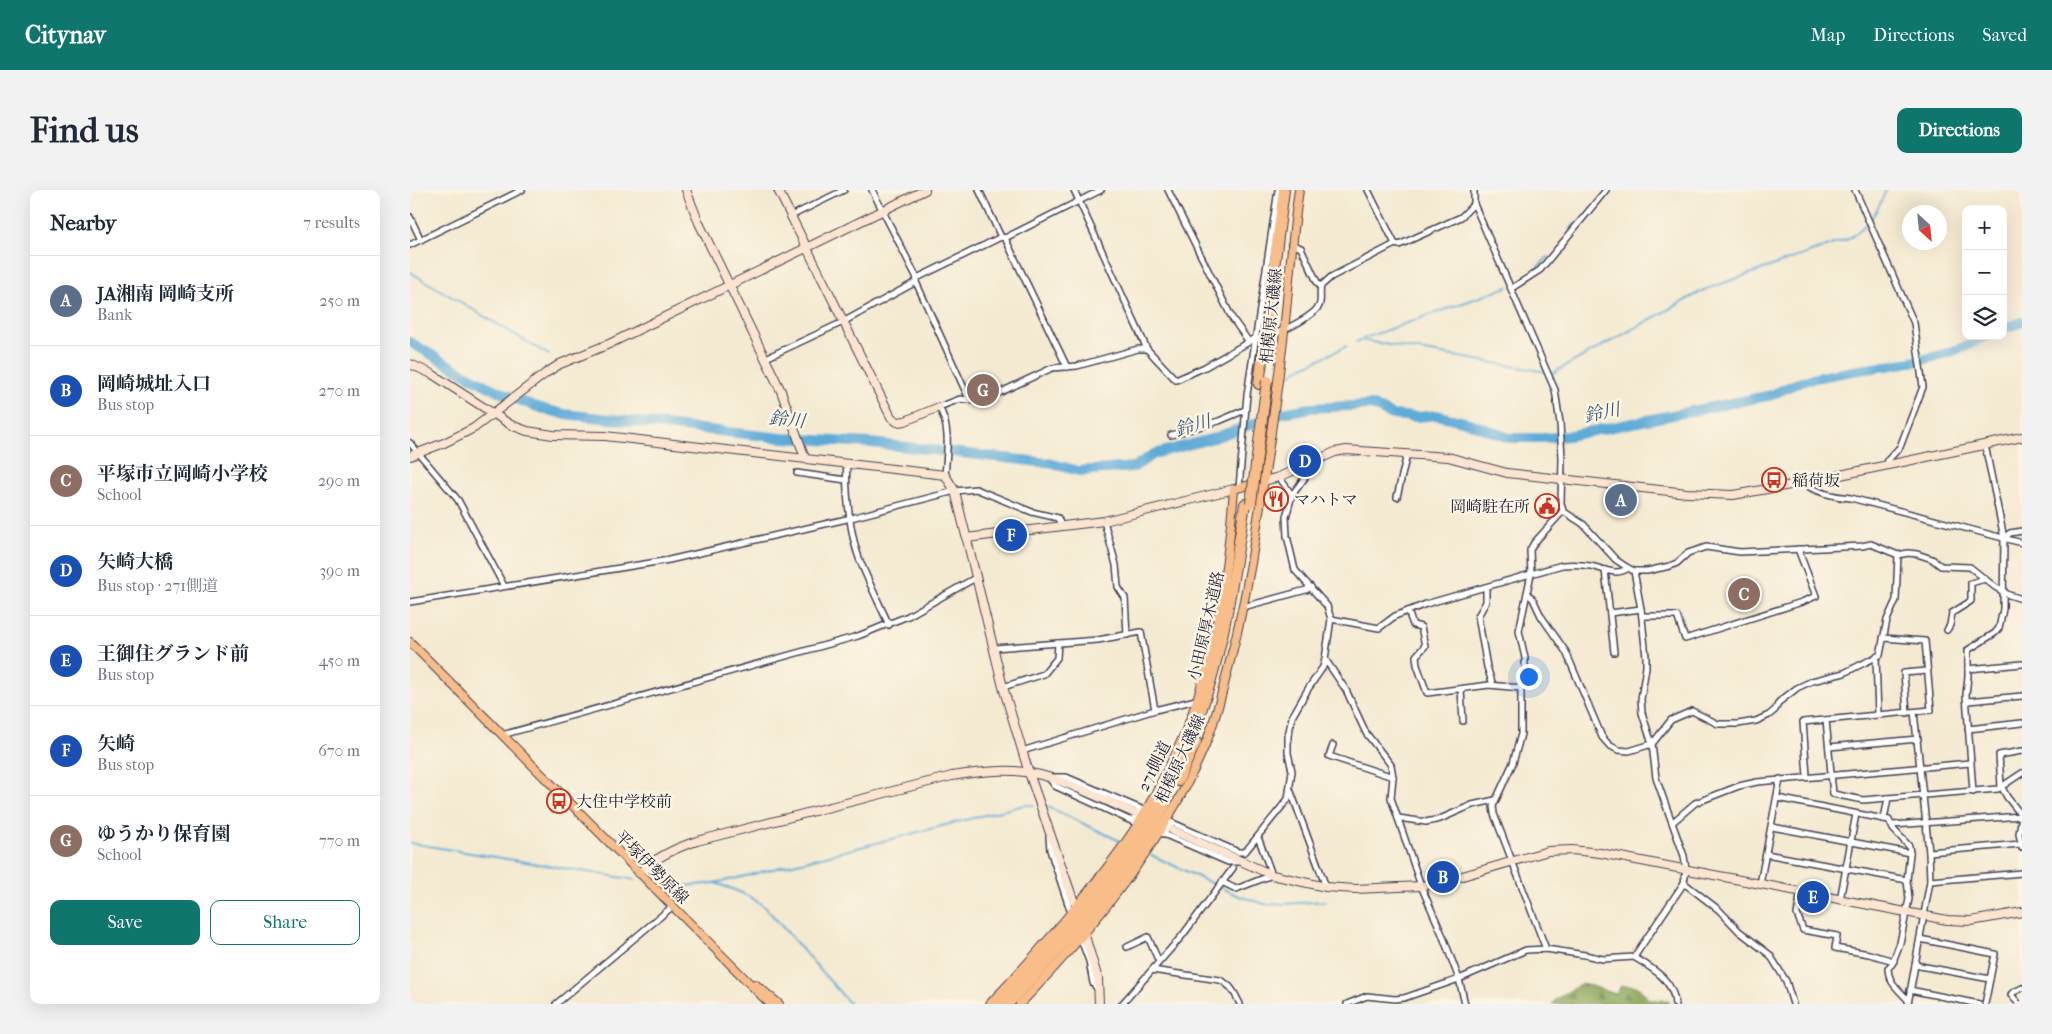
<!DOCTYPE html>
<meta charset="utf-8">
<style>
body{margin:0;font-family:"IM FELL French Canon","Noto Serif JP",serif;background:#f2f2f3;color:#1f2937}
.controls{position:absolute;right:15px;top:15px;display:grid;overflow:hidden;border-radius:10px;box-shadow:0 5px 20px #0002}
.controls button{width:45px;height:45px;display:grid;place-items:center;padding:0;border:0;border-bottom:1px solid #e0e1e3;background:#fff;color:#1f2937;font:25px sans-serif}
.compass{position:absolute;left:1492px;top:15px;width:45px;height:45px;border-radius:50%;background:#fff;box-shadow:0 5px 20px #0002;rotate:153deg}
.you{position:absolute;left:1118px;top:486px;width:18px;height:18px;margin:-12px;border:4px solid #fff;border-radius:50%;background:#1a73e8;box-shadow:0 0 0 8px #1a73e833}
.badge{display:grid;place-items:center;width:32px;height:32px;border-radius:50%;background:#0f766e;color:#fff;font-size:16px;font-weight:700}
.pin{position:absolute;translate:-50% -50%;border:2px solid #fff;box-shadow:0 1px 5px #0006}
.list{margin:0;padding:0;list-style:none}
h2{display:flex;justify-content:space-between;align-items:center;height:65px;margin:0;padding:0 20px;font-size:21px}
h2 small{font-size:16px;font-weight:400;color:#747a83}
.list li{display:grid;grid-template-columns:32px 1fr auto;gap:15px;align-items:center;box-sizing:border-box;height:90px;padding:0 20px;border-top:1px solid #e0e1e3}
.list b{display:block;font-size:19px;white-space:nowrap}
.list p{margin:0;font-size:16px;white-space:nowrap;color:#747a83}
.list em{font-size:16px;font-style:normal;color:#747a83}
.actions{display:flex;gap:10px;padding:15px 20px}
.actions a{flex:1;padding:11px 0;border:1px solid #0f766e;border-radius:10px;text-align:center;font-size:18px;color:#0f766e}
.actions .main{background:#0f766e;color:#fff}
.icon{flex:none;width:28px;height:28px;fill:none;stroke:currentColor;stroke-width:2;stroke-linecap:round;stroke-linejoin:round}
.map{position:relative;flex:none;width:1612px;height:814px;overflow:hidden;border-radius:10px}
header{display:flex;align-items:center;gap:30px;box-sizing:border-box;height:70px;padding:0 25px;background:#0f766e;color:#fff}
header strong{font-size:24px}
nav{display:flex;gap:28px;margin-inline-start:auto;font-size:18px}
.intro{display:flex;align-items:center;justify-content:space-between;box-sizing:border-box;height:120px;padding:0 30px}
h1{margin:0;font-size:35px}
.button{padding:12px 22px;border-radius:10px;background:#0f766e;color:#fff;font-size:18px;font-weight:700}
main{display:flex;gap:30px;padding:0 30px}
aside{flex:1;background:#fff;border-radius:10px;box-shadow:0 5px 20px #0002}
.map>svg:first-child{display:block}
.forest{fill:url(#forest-firs);stroke:#566348}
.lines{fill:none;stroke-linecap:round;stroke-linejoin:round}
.stream{stroke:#5fabd7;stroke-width:2}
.river{stroke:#5fabd7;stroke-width:10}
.street-tunnel{stroke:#cac2b3;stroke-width:5;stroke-dasharray:5 2.5;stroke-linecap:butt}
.street-casing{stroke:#424052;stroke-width:8}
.secondary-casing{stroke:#424052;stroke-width:10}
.primary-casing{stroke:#424052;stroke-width:10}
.highway-casing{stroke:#424052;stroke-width:12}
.street{stroke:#fff;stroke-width:5}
.secondary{stroke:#fce5d0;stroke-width:8}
.primary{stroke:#f8bd89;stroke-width:8}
.highway{stroke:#f8bd89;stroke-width:10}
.highway-bridge-casing{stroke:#424052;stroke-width:12;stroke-linecap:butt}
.highway-bridge{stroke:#f8bd89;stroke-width:10}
.labels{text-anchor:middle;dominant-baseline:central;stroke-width:5;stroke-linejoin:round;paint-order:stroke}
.street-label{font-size:16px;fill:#22223b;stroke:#fcf5e5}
.poi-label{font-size:16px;fill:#22223b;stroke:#fcf5e5;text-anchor:start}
.water-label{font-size:18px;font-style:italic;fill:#3a5979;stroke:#fcf5e5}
</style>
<header>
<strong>Citynav</strong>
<nav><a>Map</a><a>Directions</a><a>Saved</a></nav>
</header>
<div class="intro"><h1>Find us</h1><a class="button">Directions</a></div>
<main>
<aside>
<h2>Nearby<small>7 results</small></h2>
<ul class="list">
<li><span class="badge" style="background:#5c6f8a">A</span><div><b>JA湘南 岡崎支所</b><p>Bank</p></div><em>250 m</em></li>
<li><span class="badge" style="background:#1a4fb4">B</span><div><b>岡崎城址入口</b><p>Bus stop</p></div><em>270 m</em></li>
<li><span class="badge" style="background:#8d6e63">C</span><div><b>平塚市立岡崎小学校</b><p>School</p></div><em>290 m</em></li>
<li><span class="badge" style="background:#1a4fb4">D</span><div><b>矢崎大橋</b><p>Bus stop · 271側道</p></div><em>390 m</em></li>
<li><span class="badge" style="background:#1a4fb4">E</span><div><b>王御住グランド前</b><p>Bus stop</p></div><em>450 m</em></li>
<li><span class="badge" style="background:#1a4fb4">F</span><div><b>矢崎</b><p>Bus stop</p></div><em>670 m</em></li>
<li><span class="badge" style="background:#8d6e63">G</span><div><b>ゆうかり保育園</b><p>School</p></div><em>770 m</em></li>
</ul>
<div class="actions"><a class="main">Save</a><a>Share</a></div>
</aside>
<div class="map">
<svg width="1612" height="814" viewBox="0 0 1612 814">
<defs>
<pattern id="forest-firs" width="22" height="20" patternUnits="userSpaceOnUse" patternTransform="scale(1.25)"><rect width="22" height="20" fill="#89a456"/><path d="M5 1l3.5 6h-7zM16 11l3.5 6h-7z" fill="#708548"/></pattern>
</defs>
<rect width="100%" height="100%" fill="#fcf5e5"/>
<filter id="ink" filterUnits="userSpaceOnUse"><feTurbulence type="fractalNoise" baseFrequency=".02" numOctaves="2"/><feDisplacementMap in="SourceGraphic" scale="10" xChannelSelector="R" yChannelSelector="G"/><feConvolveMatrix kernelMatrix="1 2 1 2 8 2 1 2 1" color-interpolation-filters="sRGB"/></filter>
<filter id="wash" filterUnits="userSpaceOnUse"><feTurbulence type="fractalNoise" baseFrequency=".0096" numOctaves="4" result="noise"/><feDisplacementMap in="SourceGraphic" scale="20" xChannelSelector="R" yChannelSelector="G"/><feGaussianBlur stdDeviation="1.12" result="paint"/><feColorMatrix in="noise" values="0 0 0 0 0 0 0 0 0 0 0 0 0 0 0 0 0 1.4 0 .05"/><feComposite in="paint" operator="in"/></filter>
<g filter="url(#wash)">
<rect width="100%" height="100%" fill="#f4ead1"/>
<path class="forest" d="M1172,793L1206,804L1211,796H1227L1241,810H1259V814H1142L1146,809Z"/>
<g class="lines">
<g class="stream">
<path d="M1160,40L1165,34"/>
<path d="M0,82L139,165"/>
<path d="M1122,83L1138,67"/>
<path d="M952,149L1098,97"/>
<path d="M946,152L950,150L1143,183L1294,100L1438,49C1459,35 1467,23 1476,0"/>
<path d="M871,192L887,180L937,156"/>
<path d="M636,616L710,651"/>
<path d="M0,653L226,690"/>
<path d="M741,665L829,706L858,715L917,711"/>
<path d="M305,693C323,699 340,705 355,717L440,814"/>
<path d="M259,695C300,699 340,684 379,675C458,656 536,634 615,615H624"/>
</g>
<g class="river">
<path d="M1593,139L1612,132"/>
<path d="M0,152C48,180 99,213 154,224L372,248L461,253L559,264L639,273L669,281L724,277L744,264L804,248L872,223L901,218L962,215L982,225L1007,227L1027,225L1059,233L1099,248H1134L1158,246L1362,205C1372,200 1383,194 1394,191C1454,174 1520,179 1576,146"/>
</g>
</g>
</g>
<g filter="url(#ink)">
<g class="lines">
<path class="street-tunnel" d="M855,147L869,142"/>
<defs>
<g id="street">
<path d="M462,0L507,88"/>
<path d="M569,0L591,47L595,48L657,177"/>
<path d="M664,0L737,159L766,190L795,177L844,149H850"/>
<path d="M758,0L822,128L839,152"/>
<path d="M958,0L985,54"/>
<path d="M1064,0V14L1145,200L1150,233L1152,268L1151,313L1153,321L1173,334L1206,370L1218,378L1224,381H1237L1260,376L1267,373L1278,363L1296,357L1330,362L1452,356L1461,354L1488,365L1498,363L1507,364L1522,369L1531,376L1560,377L1585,397L1599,405L1612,409"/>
<path d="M1445,0L1504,133L1513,197L1490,257L1478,270L1477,275"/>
<path d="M381,26L434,0"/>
<path d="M0,27L11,50"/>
<path d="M595,48L691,0"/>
<path d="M881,54L891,58L908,94L911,96"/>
<path d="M0,55L112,0"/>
<path d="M506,91L507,88L591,47"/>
<path d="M1102,98L1130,80L1196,0"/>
<path d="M869,142C879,138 903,126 909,116C912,110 909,103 911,96L921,87L985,54L989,55L1051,27L1064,14"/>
<path d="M356,168L433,132L506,92L559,209"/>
<path d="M761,245L809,231L835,220"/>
<path d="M0,253L48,310L94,396"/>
<path d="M437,273C435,299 440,344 449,368C458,391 469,413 479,435"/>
<path d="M387,283L436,290"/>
<path d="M535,285C537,261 541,238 529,217L550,209L567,211L574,210L642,178L667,176L728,159H737"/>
<path d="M869,287L882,305"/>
<path d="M1392,293C1408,303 1423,307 1441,308L1612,353"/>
<path d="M829,298L837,205L868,0"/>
<path d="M987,307L997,264"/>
<path d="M694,331L706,375L708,397L715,408L717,445"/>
<path d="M1594,348L1600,343L1612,341"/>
<path d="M1195,380L1204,462"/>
<path d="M1076,397V412L1068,426L1077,477L1083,495"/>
<path d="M1117,403L1123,409L1131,426L1156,462L1192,547L1199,555L1208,560L1219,561L1242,554L1261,530L1282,521L1308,534H1328L1346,531L1359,525L1365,520L1369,512L1387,498L1402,491L1434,483L1470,465L1477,430L1486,410L1488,365"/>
<path d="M0,412L259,370L441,328L545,301L566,299L622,322L648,328L651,336"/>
<path d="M833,417L896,400L901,397"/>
<path d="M998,421L1003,435L1011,437L1015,456L1006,466L1007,475L1017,503L1079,495L1111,498"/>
<path d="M1200,423L1231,419"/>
<path d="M1232,426H1267L1275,449L1392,412L1406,406L1388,359"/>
<path d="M921,429L969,438L985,426L1016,414L1152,375C1162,374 1170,374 1180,376C1192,378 1207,387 1218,378"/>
<path d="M1537,440L1540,435L1542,423L1561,411V393L1575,389"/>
<path d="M584,458L688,450L731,442L745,520"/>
<path d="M1466,467L1468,525"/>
<path d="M915,469L936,500L956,543L981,575L983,587L981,608L1011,696L1032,744L1049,789L1055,814"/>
<path d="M1558,479L1612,474"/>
<path d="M593,497L634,484L647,468L648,453"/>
<path d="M1051,500L1053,531"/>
<path d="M1558,511L1612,506"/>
<path d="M1497,523L1494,483L1517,481"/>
<path d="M1416,530L1423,604L1453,610L1588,599L1612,583"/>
<path d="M1558,539L1612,533"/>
<path d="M92,545L448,446L498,426L567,387"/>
<path d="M923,555L919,566L983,587"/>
<path d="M1419,557L1508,549"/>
<path d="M612,561L745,520L786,510"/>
<path d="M1612,561L1589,565L1591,596L1597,607L1612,626L1609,644L1612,657"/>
<path d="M1397,586L1393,532L1521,520L1515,451L1473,448"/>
<path d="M644,587H656L736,621"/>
<path d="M639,588L645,596L728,634"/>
<path d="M880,599L916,697"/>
<path d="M1563,602L1556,505L1558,486V460L1585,443L1589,438L1593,419L1594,348L1575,255"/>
<path d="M1367,608L1479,630L1483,639L1499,656L1500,663L1497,690L1499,709L1490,753L1482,774L1478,778C1478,792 1489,800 1498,810"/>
<path d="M988,628L1016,632L1030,629L1062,615L1085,610"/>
<path d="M1474,629L1478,608"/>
<path d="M721,630L725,629L730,619"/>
<path d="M756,630L828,662H835L878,609L882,581L878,563V546L882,527L898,499L913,477L915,469L921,429L917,416L885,380L877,346L876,327L882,305L902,278L904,273"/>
<path d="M1263,632L1285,613L1329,596L1347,592L1560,573"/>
<path d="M1483,635L1612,626"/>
<path d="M1362,637L1500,663"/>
<path d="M749,642L818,672H829"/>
<path d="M756,645L755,641L762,633"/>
<path d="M639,647L640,660L661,723"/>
<path d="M1519,662L1611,654"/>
<path d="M1356,664L1497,690"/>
<path d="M1520,691L1612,683"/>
<path d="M812,692L826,699L862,685L848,647"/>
<path d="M1274,693L1309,720L1329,741L1360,765L1376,791L1383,814"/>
<path d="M1350,694L1370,589"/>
<path d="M1391,702L1387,724L1393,740L1427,746L1425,758L1459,764L1484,771"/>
<path d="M1430,710L1446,624"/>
<path d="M670,747L679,771L683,793L688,800"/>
<path d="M1510,749L1585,764L1575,814"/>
<path d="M717,757L738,747L749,772"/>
<path d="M1136,759L1084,624L1083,616L1103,573L1111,544V498L1115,483V468L1109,441L1121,384L1120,360L1124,353L1153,321"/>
<path d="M1224,767C1242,778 1264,790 1265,814"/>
<path d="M1505,775L1580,789"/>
<path d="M742,780L810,790C822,796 824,802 830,814"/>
<path d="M1500,800L1569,814"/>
<path d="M146,814L263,716"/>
<path d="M712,814L772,746L823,678"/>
<path d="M937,814L957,806L985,809L994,808L1049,789L1116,760L1136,759L1175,765L1193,769L1224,767L1274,693L1276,679L1274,666L1246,588L1242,554L1232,523L1231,509L1236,477V467L1231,419L1224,381"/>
<path d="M1498,814L1520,691L1519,662L1504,522"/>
<path d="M1609,814L1601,805L1602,803L1612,798"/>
</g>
<g id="secondary">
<path d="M276,0L289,33L371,201L395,268"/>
<path d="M368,0L481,227L487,232L495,231L529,217"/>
<path d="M0,174L22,184L101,235L117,241L143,245L195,246L535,285L545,301L593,497L619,583L664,712"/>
<path d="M0,266L34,253L64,238L136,183L150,174L199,154L515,0"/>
<path d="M854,291L869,287L925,262L936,260L1038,267L1097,283L1277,303L1323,305L1392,293L1612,247"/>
<path d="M556,348L694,331L824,299"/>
<path d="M762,640L862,685L916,697L945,699L1011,696L1032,692L1138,661L1162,660L1190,663L1537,730L1561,731L1612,722"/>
<path d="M229,683C246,667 265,658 287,651L542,586C574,581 607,577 638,587C667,596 696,611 724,623"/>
<path d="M675,746L688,789L689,814"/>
</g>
<g id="primary">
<path d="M0,452L360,814"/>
<path d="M345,794L369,814"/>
<path d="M580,814C614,778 647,741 678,702C699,676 720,649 737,619C753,590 768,561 780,530C807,457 818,377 824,299L847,293"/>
<path d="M610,814C681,740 755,651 795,555C805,532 811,507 817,483C830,434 840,385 847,335C857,271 867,206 874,141C879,94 882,47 889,0"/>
</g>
<g id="highway">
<path d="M849,194L874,0"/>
<path d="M768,591L786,552"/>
<path d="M588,814C667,730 741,648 784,539C813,467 823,389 835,314"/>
<path d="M598,814C656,752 716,689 756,613"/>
</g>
</defs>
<use href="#street" class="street-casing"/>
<use href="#secondary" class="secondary-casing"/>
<use href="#primary" class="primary-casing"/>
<use href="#highway" class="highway-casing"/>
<use href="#street" class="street"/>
<use href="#secondary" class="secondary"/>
<use href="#primary" class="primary"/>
<use href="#highway" class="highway"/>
<defs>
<path id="highway-bridge" d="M841,313L857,191"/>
</defs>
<use href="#highway-bridge" class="highway-bridge-casing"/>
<use href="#highway-bridge" class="highway-bridge"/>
</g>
</g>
<defs>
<symbol id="bus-ring" viewBox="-11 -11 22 22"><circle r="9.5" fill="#fcf5e5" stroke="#c8321e" stroke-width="1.5"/><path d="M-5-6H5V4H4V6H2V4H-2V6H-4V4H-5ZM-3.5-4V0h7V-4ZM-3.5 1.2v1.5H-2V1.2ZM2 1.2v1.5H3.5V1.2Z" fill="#c8321e"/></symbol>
<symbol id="restaurant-ring" viewBox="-11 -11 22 22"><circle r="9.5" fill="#fcf5e5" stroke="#c8321e" stroke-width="1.5"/><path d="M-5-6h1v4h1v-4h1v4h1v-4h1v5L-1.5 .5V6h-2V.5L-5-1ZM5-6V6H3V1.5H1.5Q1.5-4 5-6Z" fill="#c8321e"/></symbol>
<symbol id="civic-ring" viewBox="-11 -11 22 22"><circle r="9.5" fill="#fcf5e5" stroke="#c8321e" stroke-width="1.5"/><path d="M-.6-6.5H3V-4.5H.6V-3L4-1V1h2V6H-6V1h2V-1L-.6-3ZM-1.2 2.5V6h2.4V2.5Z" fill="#c8321e"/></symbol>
</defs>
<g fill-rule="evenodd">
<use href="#bus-ring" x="1350" y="276" width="28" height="28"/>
<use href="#restaurant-ring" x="852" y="295" width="28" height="28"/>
<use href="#civic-ring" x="1123" y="302" width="28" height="28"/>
<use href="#bus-ring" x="135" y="597" width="28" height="28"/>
</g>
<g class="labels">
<g class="street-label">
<text transform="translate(861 126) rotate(-84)">相模原大磯線</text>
<text transform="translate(796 436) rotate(-77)">小田原厚木道路</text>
<text transform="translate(770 569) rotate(-65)">相模原大磯線</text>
<text transform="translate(744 576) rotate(-63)">271側道</text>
<text transform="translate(242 677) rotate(45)">平塚伊勢原線</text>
</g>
<g class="poi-label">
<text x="1382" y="290">稲荷坂</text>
<text x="884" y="309">マハトマ</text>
<text x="1120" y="316" text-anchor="end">岡崎駐在所</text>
<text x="166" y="611">大住中学校前</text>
</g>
<g class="water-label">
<text transform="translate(1192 223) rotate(-12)">鈴川</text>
<text transform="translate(377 230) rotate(6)">鈴川</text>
<text transform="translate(783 236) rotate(-16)">鈴川</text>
</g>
</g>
</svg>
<div class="controls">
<button>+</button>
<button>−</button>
<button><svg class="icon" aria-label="layers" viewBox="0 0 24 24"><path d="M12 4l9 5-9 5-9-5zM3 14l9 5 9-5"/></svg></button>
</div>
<svg class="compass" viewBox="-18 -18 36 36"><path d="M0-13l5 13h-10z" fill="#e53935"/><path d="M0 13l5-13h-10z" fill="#747a83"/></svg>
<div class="you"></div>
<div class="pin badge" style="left:1211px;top:310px;background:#5c6f8a">A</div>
<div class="pin badge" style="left:1033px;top:687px;background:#1a4fb4">B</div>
<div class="pin badge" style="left:1334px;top:404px;background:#8d6e63">C</div>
<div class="pin badge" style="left:895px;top:271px;background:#1a4fb4">D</div>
<div class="pin badge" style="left:1403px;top:707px;background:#1a4fb4">E</div>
<div class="pin badge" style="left:601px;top:345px;background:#1a4fb4">F</div>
<div class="pin badge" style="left:573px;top:200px;background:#8d6e63">G</div>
</div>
</main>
